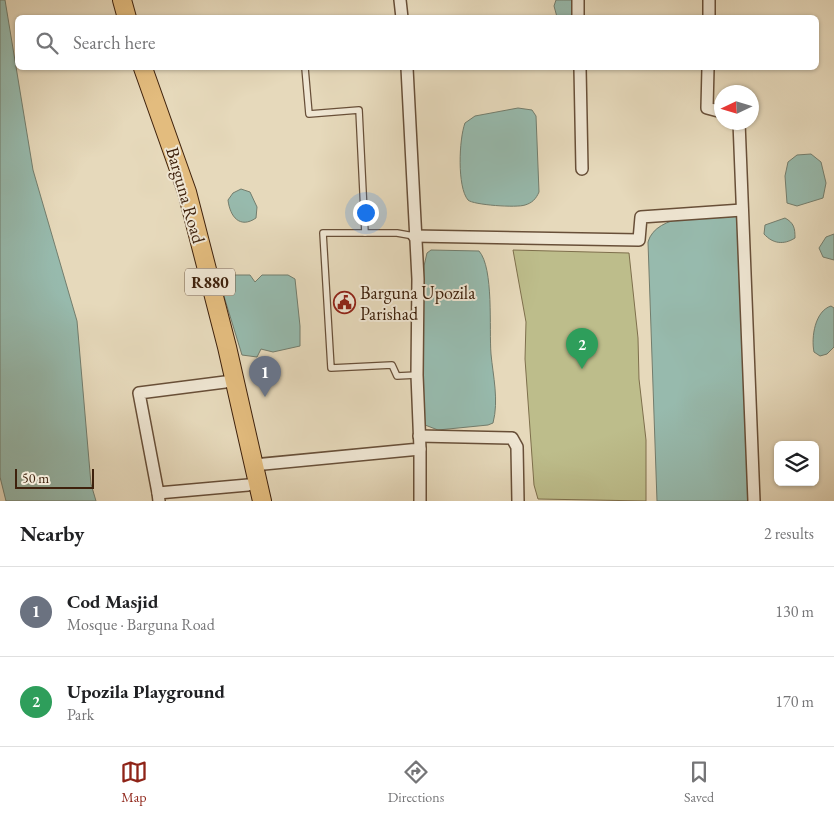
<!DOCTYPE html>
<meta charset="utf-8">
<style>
body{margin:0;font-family:"EB Garamond",serif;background:#f2f2f2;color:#202124}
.controls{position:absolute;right:15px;bottom:15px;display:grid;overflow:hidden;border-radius:8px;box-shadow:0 1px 4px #0004}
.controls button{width:45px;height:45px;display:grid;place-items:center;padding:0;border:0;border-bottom:1px solid #e0e0e0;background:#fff;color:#202124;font:25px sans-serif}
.compass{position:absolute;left:714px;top:85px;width:45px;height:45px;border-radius:50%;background:#fff;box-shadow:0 1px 4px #0004;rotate:266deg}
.scale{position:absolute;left:15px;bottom:12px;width:79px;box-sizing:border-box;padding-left:5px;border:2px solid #3e210c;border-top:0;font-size:14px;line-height:18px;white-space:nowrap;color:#3e210c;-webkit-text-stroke:4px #efe6d3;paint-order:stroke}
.you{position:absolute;left:365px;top:212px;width:18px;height:18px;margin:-12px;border:4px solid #fff;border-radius:50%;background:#1a73e8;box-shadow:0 0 0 8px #1a73e833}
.badge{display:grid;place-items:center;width:32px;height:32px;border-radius:50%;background:#8f2418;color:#fff;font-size:16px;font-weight:700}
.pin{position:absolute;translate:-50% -41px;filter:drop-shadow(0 1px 2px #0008)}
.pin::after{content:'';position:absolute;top:26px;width:18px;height:15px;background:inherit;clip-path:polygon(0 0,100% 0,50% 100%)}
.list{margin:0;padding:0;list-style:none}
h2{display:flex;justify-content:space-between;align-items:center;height:65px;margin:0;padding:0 20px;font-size:21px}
h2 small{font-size:16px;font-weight:400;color:#757577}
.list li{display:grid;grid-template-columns:32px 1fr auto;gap:15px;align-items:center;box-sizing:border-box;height:90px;padding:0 20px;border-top:1px solid #e0e0e0}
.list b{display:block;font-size:19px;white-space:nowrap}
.list p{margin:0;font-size:16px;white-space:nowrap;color:#757577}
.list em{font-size:16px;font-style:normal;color:#757577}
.icon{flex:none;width:28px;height:28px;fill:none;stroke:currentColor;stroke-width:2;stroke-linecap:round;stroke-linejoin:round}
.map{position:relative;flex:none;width:834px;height:501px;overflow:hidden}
.search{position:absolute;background:#fff;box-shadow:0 1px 4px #0004;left:15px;right:15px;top:15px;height:55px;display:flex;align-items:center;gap:12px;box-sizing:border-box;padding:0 18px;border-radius:8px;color:#757577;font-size:19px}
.sheet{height:245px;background:#fff}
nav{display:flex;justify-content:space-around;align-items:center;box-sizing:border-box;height:70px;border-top:1px solid #e0e0e0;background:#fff;font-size:14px;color:#757577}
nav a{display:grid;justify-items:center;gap:2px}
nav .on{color:#8f2418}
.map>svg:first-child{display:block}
.green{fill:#bdbd8b;stroke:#7e6f4c}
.water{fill:#97baad;stroke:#737d6d}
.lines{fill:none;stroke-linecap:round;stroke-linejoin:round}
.lane-casing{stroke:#684f38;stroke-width:8}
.street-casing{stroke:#684f38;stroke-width:14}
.primary-casing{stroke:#3e210c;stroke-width:20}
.lane{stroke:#efe6d3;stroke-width:5.5}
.street{stroke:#efe6d3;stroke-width:11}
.primary{stroke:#e3bc7e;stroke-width:18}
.labels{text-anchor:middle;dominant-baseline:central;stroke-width:4;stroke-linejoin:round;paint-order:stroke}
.shield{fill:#efe6d3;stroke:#735c48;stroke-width:1}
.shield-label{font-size:16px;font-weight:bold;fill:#3e210c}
.street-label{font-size:18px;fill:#3e210c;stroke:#efe6d3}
.poi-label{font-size:18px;fill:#3e210c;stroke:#efe6d3;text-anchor:start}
</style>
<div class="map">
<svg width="834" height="501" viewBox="0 0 834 501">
<rect width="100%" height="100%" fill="#e6d9bb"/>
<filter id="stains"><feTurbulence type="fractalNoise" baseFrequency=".004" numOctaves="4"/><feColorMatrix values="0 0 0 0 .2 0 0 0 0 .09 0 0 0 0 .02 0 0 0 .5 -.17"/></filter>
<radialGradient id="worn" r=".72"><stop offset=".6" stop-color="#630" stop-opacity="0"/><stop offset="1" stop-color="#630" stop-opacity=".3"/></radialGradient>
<path class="green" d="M513,250L629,253L638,338L639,379L646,440V501L538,499L534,485L525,359L526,322Z"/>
<g class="water">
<path d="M0,0H5L33,170L77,321L91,484L96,501H6L0,477Z"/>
<path d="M556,0H577V15L571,17H557L554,6Z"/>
<path d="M518,108L532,110L536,116L539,192C536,199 532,203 525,205C517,208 473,205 468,200C457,187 459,139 465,123L475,116Z"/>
<path d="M811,154L821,162L826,183L823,198L797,206L787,203L785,176L788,162L797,155Z"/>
<path d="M241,189L250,192L257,207L256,218C240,229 230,217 228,200L233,193Z"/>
<path d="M734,214L738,216L751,501H657L648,242C656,213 710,215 734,214Z"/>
<path d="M785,218C794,223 795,228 795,238C784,245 773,244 764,234L765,225Z"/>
<path d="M834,234V260L823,257L819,248L826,237Z"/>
<path d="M431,250L479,251C494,268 489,329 491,354C493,376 499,400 493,423L488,425L438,430L425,425L422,388L424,266L427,253Z"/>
<path d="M233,275H250L255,282L262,275H288L295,279L300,326V346L273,352L261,349L257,357L242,355L219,280L222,277Z"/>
<path d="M831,306L834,308V347L827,354L820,356L814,352C811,337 815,311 831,306Z"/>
</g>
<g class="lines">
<defs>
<g id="lane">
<path d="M305,68L309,114L359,110L365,233H323L331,368L392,365L397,376L417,375"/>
<path d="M365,233H397L414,236"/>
</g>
<g id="street">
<path d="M400,0L402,18"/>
<path d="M578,0V18"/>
<path d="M709,18V0"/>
<path d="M580,68L582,169"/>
<path d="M708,68L707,108L722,112"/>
<path d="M739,122L754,501"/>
<path d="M414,236L639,240L641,217L742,210"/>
<path d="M419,436L512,438L517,447L518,501"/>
<path d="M253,465L420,449L417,375L418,279L407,68"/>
<path d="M158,493L139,393L225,382"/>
<path d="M159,501L158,493L248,485"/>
<path d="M420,501V449"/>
</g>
<g id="primary">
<path d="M122,0L127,18"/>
<path d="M143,68L187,192L227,347L262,501"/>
</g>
</defs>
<use href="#lane" class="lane-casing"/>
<use href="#street" class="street-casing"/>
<use href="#primary" class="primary-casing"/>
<use href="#lane" class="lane"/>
<use href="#street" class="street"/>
<use href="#primary" class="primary"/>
</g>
<defs>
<symbol id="civic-ring" viewBox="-11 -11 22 22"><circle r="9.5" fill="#efe6d3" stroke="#8f2418" stroke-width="1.5"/><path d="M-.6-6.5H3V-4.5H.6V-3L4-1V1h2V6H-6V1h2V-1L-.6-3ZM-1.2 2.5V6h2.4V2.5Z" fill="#8f2418"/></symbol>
</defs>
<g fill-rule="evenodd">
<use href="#civic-ring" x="332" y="290" width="25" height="25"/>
</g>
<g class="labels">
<rect class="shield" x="185" y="268.5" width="50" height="27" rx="4"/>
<g class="shield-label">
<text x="210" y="282">R880</text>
</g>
<g class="street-label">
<text transform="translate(186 195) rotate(74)">Barguna Road</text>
</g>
<g class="poi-label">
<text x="360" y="292">Barguna Upozila<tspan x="360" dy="21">Parishad</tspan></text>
</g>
</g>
<rect width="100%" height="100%" filter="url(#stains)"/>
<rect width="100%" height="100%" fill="url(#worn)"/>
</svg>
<div class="controls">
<button><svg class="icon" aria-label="layers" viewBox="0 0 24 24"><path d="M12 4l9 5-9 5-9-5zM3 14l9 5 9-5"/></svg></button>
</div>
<svg class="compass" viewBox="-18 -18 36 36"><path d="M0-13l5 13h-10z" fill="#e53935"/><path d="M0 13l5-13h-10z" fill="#757577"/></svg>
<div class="scale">50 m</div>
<div class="you"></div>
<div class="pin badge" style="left:265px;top:397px;background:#6b7280">1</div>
<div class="pin badge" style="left:582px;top:369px;background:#2e9e5b">2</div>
<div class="search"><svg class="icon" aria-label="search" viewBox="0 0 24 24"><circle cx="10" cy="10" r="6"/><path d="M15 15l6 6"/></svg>Search here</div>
</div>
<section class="sheet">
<h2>Nearby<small>2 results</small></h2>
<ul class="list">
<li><span class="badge" style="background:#6b7280">1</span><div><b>Cod Masjid</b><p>Mosque · Barguna Road</p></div><em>130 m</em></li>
<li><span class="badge" style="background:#2e9e5b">2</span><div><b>Upozila Playground</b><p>Park</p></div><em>170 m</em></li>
</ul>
</section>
<nav>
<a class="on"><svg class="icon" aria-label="map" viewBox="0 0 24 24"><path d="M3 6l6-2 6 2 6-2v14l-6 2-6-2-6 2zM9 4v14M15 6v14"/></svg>Map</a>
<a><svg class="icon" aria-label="directions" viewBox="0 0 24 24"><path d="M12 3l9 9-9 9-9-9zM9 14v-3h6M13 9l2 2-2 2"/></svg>Directions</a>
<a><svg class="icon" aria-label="saved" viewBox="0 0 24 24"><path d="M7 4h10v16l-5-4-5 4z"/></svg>Saved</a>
</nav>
